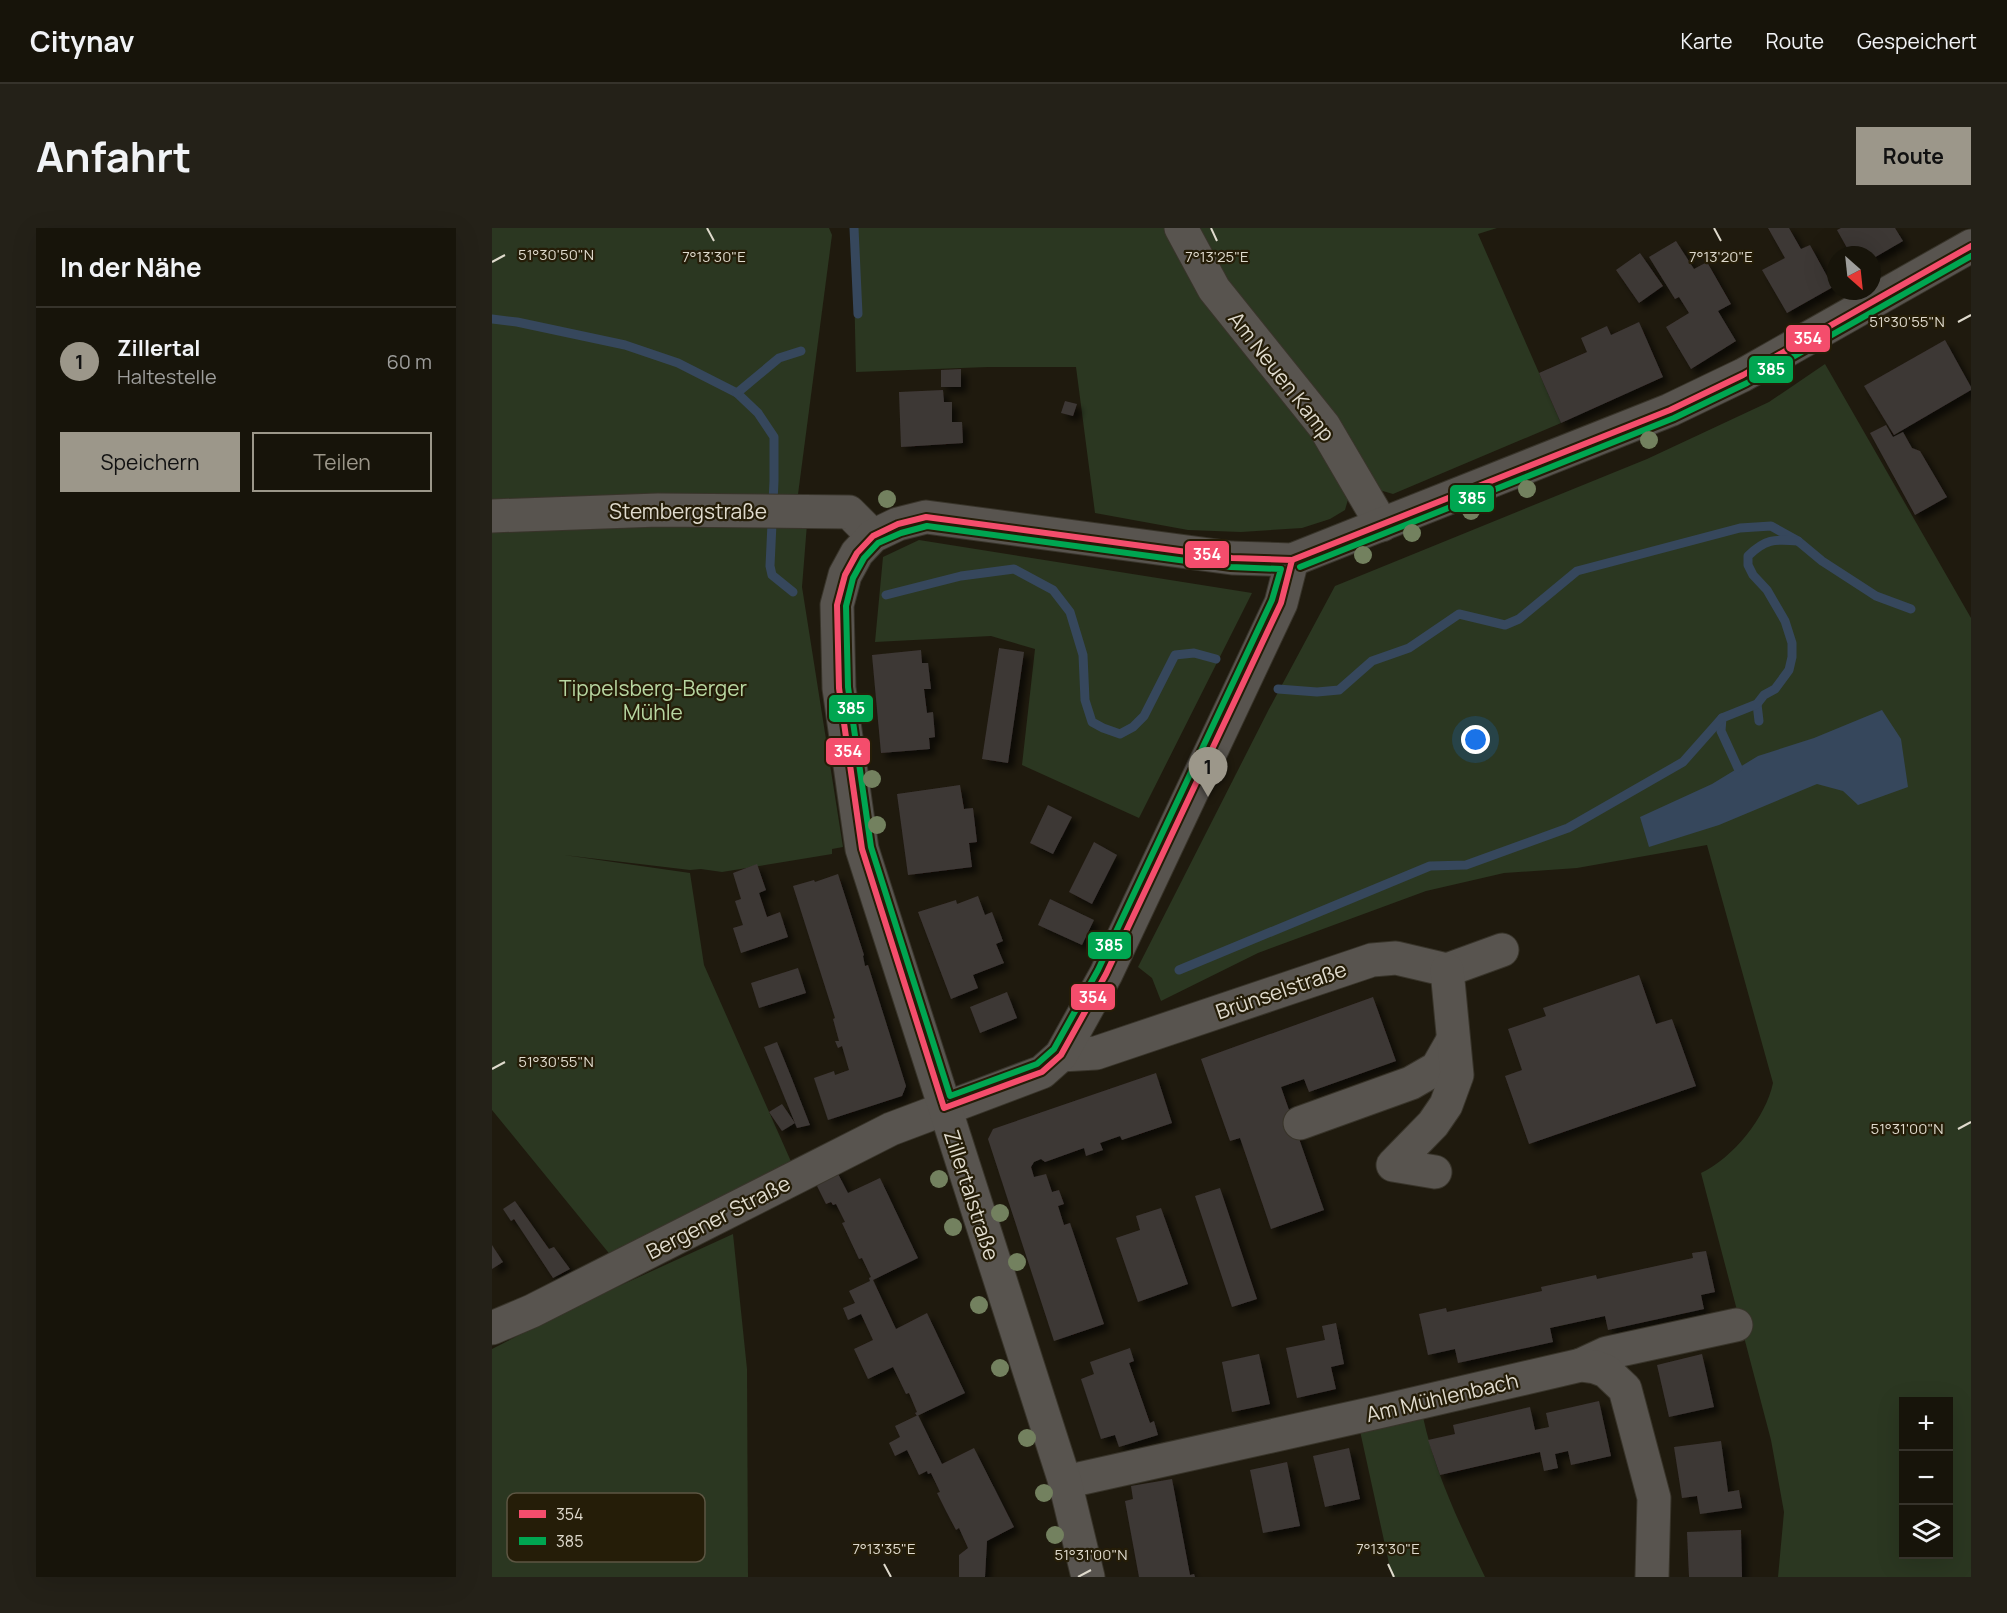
<!DOCTYPE html>
<html lang="de">
<meta charset="utf-8">
<style>
body{margin:0;font-family:Manrope,sans-serif;background:#242118;color:#f1f3f6}
.controls{position:absolute;right:18px;bottom:18px;display:grid;overflow:hidden;border-radius:0px;box-shadow:0 6px 24px #0002}
.controls button{width:54px;height:54px;display:grid;place-items:center;padding:0;border:0;border-bottom:2px solid #36332b;background:#17140a;color:#f1f3f6;font:30px sans-serif}
.compass{position:absolute;left:1335px;top:18px;width:54px;height:54px;border-radius:50%;background:#17140a;box-shadow:0 6px 24px #0002;rotate:153deg}
.you{position:absolute;left:984px;top:512px;width:21px;height:21px;margin:-15px;border:4px solid #fff;border-radius:50%;background:#1a73e8;box-shadow:0 0 0 9px #1a73e833}
.badge{display:grid;place-items:center;width:39px;height:39px;border-radius:50%;background:#9c978a;color:#111;font-size:20px;font-weight:700}
.pin{position:absolute;translate:-50% -50px;filter:drop-shadow(0 2px 3px #0008)}
.pin::after{content:'';position:absolute;top:32px;width:21px;height:18px;background:inherit;clip-path:polygon(0 0,100% 0,50% 100%)}
.list{margin:0;padding:0;list-style:none}
h2{display:flex;justify-content:space-between;align-items:center;height:78px;margin:0;padding:0 24px;font-size:26px}
h2 small{font-size:20px;font-weight:400;color:#9e9e9c}
.list li{display:grid;grid-template-columns:39px 1fr auto;gap:18px;align-items:center;box-sizing:border-box;height:108px;padding:0 24px;border-top:2px solid #36332b}
.list b{display:block;font-size:22px;white-space:nowrap}
.list p{margin:0;font-size:20px;white-space:nowrap;color:#9e9e9c}
.list em{font-size:20px;font-style:normal;color:#9e9e9c}
.actions{display:flex;gap:12px;padding:18px 24px}
.actions a{flex:1;padding:14px 0;border:2px solid #9c978a;border-radius:0px;text-align:center;font-size:21px;color:#9c978a}
.actions .main{background:#9c978a;color:#111}
.icon{flex:none;width:33px;height:33px;fill:none;stroke:currentColor;stroke-width:2;stroke-linecap:round;stroke-linejoin:round}
.map{position:relative;flex:none;width:1479px;height:1349px;overflow:hidden;border-radius:0px}
header{display:flex;align-items:center;gap:36px;box-sizing:border-box;height:84px;padding:0 30px;background:#17140a;border-bottom:2px solid #36332b}
header strong{font-size:28px}
nav{display:flex;gap:33px;margin-inline-start:auto;font-size:21px}
.intro{display:flex;align-items:center;justify-content:space-between;box-sizing:border-box;height:144px;padding:0 36px}
h1{margin:0;font-size:42px}
.button{padding:15px 27px;border-radius:0px;background:#9c978a;color:#111;font-size:21px;font-weight:700}
main{display:flex;gap:36px;padding:0 36px}
aside{flex:1;background:#17140a;border-radius:0px;box-shadow:0 6px 24px #0002}
.map>svg:first-child{display:block}
.green{fill:#2b3721;fill-rule:evenodd}
.water{fill:#36475c}
.lines{fill:none;stroke-linecap:round;stroke-linejoin:round}
.stream{stroke:#36475c;stroke-width:9}
.building{fill:#3e3736;filter:url(#shadow)}
.minor-casing{stroke:#38342a;stroke-width:35}
.minor{stroke:#58544f;stroke-width:33}
.bus-1-casing{stroke:#251d08;stroke-width:10}
.bus-2-casing{stroke:#251d08;stroke-width:10}
.bus-1{stroke:#f44d6c;stroke-width:6}
.bus-2{stroke:#00a651;stroke-width:6}
.tree{fill:#73815f}
.ticks{fill:none;stroke:#dfdacd;stroke-width:2}
.labels{text-anchor:middle;dominant-baseline:central;stroke-width:4.5;stroke-linejoin:round;paint-order:stroke}
.street-label{font-size:21px;fill:#dfdacd;stroke:#251d08}
.park-label{font-size:21px;fill:#b7d6a1;stroke:#251d08}
.key{fill:#251d08;stroke:#5d5643;stroke-width:1.5}
.key-label{font-size:16px;fill:#dfdacd}
.ticks-label{font-size:15px;text-anchor:middle;fill:#dfdacd;stroke:#251d08;stroke-width:4.5;stroke-linejoin:round;paint-order:stroke}
.line-badge{stroke:#251d08;stroke-width:2}
.badge-label{font-size:16px;text-anchor:middle;font-weight:bold;fill:#fff}
</style>
<header>
<strong>Citynav</strong>
<nav><a>Karte</a><a>Route</a><a>Gespeichert</a></nav>
</header>
<div class="intro"><h1>Anfahrt</h1><a class="button">Route</a></div>
<main>
<aside>
<h2>In der Nähe<small></small></h2>
<ul class="list">
<li><span class="badge">1</span><div><b>Zillertal</b><p>Haltestelle</p></div><em>60 m</em></li>
</ul>
<div class="actions"><a class="main">Speichern</a><a>Teilen</a></div>
</aside>
<div class="map">
<svg width="1479" height="1349" viewBox="0 0 1479 1349">
<defs>
<filter id="shadow"><feDropShadow dx="5.5" dy="5.5" stdDeviation="3" flood-color="#0009"/></filter>
</defs>
<rect width="100%" height="100%" fill="#1f1a0e"/>
<g class="green">
<path d="M0,0H337L340,7L305,274L0,280Z"/>
<path d="M359,0H675L821,204L857,268L853,282L838,291L810,300L749,304L696,302L603,285L584,139H496L364,144L361,12Z"/>
<path d="M706,0H1005L986,6L1069,195L901,266L884,261L739,72Z"/>
<path d="M1333,136L1479,390V1349H1286L1292,1284L1279,1212L1209,945C1241,930 1274,889 1281,855L1215,617L1085,640L1012,645L934,663L766,725L669,773L660,750L646,739L777,481L843,358L1155,231L1277,174ZM1412,1174H1456V1326H1412Z"/>
<path d="M315,296L310,359L351,619L340,621V626L230,644L209,641L198,642L72,627L198,645L212,737L301,938L120,1029L0,882V301Z"/>
<path d="M427,312L760,365L647,590L530,537L543,421L499,408L383,414L391,329Z"/>
<path d="M241,1006L255,1141L256,1349H0V1121L77,1081Z"/>
<path d="M931,1189C943,1245 968,1297 993,1349H900L868,1203Z"/>
</g>
<path class="water" d="M1390,482L1409,511L1416,559L1366,577L1351,563L1325,556L1227,597L1157,619L1148,589L1220,556L1266,528L1322,510Z"/>
<g class="lines">
<g class="stream">
<path d="M362,0L366,86"/>
<path d="M0,91L25,94L133,117L186,135L245,165L266,185L282,209V253L278,338L280,347L301,364"/>
<path d="M245,165L287,130L309,123"/>
<path d="M394,367L469,348L522,341L561,362L578,384L591,427L593,472L600,494L611,500L628,506L641,499L652,488L683,427L702,425L724,431"/>
<path d="M786,461L825,464L847,462L880,433L917,420L967,386L1013,397L1027,391L1085,343L1248,300L1279,298L1306,313L1330,333L1384,368L1419,381"/>
<path d="M1265,476L1267,493"/>
<path d="M1230,490L1229,503L1246,540"/>
<path d="M687,742L938,638L974,637L1076,600L1191,534L1230,490L1265,476L1272,467L1283,461L1297,442L1300,429V415L1293,393L1275,362L1261,347L1256,337V328C1273,311 1282,311 1306,313"/>
</g>
</g>
<g class="building">
<path d="M1276,0H1297L1309,21L1318,17L1341,59L1295,85L1270,42L1293,30Z"/>
<path d="M1349,0H1403L1411,13L1380,31V27H1359L1345,2Z"/>
<path d="M1184,13L1202,41L1215,34L1239,76L1226,83L1244,113L1199,141L1174,99L1197,85L1187,69L1183,71L1157,29Z"/>
<path d="M1148,25L1171,58L1147,75L1124,42Z"/>
<path d="M1147,94L1171,149L1069,195L1047,145L1095,124L1089,110L1115,98L1119,107Z"/>
<path d="M1453,112L1479,159V162L1402,207L1372,158Z"/>
<path d="M469,141V159H449V142Z"/>
<path d="M451,162L452,174H460V194H470L471,215L409,219L407,164Z"/>
<path d="M573,173L585,176L581,188L569,185Z"/>
<path d="M1394,197L1401,209L1411,204L1420,220L1428,223L1455,269L1423,287L1378,205Z"/>
<path d="M507,420L532,424L516,535L490,531Z"/>
<path d="M429,422L430,435H436L439,461H432L435,485L441,484L443,509L437,510L438,521L389,525L380,427Z"/>
<path d="M468,557L472,581L481,580L485,614L477,615L480,639L416,647L405,566Z"/>
<path d="M556,577L580,589L561,626L538,615Z"/>
<path d="M602,614L625,627L600,676L577,664Z"/>
<path d="M265,636L274,662L267,665L275,689L288,684L296,709L249,725L241,700L251,697L243,673L249,671L241,645Z"/>
<path d="M346,646L372,727L371,728L373,738L376,737L414,858L410,868L336,892L322,850L342,843L343,847L357,842L350,818L346,820L343,813H347L341,791L343,790L301,658L322,652L323,654Z"/>
<path d="M486,668L493,687L500,684L511,713L504,716L512,735L481,747L486,760L459,771L426,684L464,672L465,676Z"/>
<path d="M558,671L602,692L590,717L546,697Z"/>
<path d="M306,740L314,765L267,780L259,755Z"/>
<path d="M1147,747L1164,796L1180,791L1204,858L1037,916L1013,848L1030,842L1016,801L1054,788L1051,780Z"/>
<path d="M515,764L525,790L488,805L478,779Z"/>
<path d="M881,769L904,833L817,864L812,851L789,859L832,982L779,1001L748,910L738,913L709,831Z"/>
<path d="M285,814L300,851L318,897L305,900L272,819Z"/>
<path d="M664,845L680,895L630,912L628,908L608,915L611,922L594,928L592,920L553,934L549,931L542,934L539,939L542,949L554,946L560,964L567,962L572,976L566,978L572,997L578,995L612,1096L562,1113L496,911L501,901Z"/>
<path d="M290,876L303,895L290,903L277,884Z"/>
<path d="M343,940L356,965L388,950L426,1030L381,1052L404,1101L435,1085L473,1165L425,1188L423,1185L425,1184L417,1165L414,1166L401,1139L376,1151L362,1121L381,1112L369,1086L356,1092L351,1080L363,1075L357,1063L378,1053L377,1050L379,1049L370,1030L367,1031L350,995L353,994L344,976L341,977L339,974L334,976L321,950Z"/>
<path d="M728,960L765,1071L740,1079L703,968Z"/>
<path d="M23,973L57,1021L62,1019L78,1041L61,1050L22,991L19,993L11,981Z"/>
<path d="M669,980L696,1056L646,1074L624,1010L648,1002L644,988Z"/>
<path d="M0,1017L11,1034L0,1041Z"/>
<path d="M1214,1023L1223,1064L1209,1067L1212,1081L1116,1102L1113,1088L1058,1100L1061,1114L966,1135L963,1121L936,1127L927,1086L954,1080L955,1084L1050,1063L1049,1059L1104,1047L1105,1051L1201,1030L1200,1025Z"/>
<path d="M844,1095L852,1136L839,1139L844,1161L805,1170L794,1120L833,1112L830,1098Z"/>
<path d="M638,1120L642,1133L637,1135L658,1195L662,1193L666,1207L627,1219L623,1207L609,1211L589,1151L602,1146L598,1134Z"/>
<path d="M767,1126L778,1176L740,1184L730,1134Z"/>
<path d="M1210,1126L1222,1179L1177,1189L1165,1137Z"/>
<path d="M1107,1173L1119,1228L1079,1237L1076,1223L1063,1226L1066,1240L1052,1243L1048,1224L948,1247L936,1212L963,1206L961,1197L1038,1179L1043,1202L1057,1199L1054,1185Z"/>
<path d="M426,1187L450,1236L482,1220L522,1299L495,1313L493,1349H467V1327L476,1320L467,1300L464,1302L454,1283L445,1265L448,1264L439,1245L436,1246L435,1243L427,1247L415,1222L403,1228L397,1215L408,1209L403,1198Z"/>
<path d="M1229,1213L1236,1264L1247,1262L1250,1280L1208,1286L1205,1268L1190,1270L1182,1219Z"/>
<path d="M857,1220L868,1271L833,1279L821,1228Z"/>
<path d="M795,1234L808,1298L771,1305L758,1242Z"/>
<path d="M680,1251L698,1347L702,1346L703,1349H647L633,1273L641,1271L639,1258Z"/>
<path d="M1249,1302L1250,1349H1197L1195,1304Z"/>
</g>
<g class="lines">
<defs>
<g id="minor">
<path d="M689,0L722,61L832,198L890,297"/>
<path d="M0,288L166,282L357,284L381,308"/>
<path d="M569,827L604,825L880,732L904,730L955,742L1010,722"/>
<path d="M808,895L919,855L945,840L961,812"/>
<path d="M943,944L901,937L941,896L954,877L965,847L955,742"/>
<path d="M0,1100L40,1083L399,901L550,844L569,827L614,746L789,375L800,332"/>
<path d="M1089,1137L1115,1125L1244,1097"/>
<path d="M573,1254L891,1183L1089,1137L1103,1139L1114,1143L1133,1161L1162,1270L1160,1349"/>
<path d="M596,1349L573,1254L370,621L347,460L345,377L353,347L365,325L381,308L406,296L434,289L740,330L800,332L1178,182L1251,147L1479,18"/>
</g>
</defs>
<use href="#minor" class="minor-casing"/>
<use href="#minor" class="minor"/>
<defs>
<g id="bus-1">
<path d="M434,289L740,330L800,332L789,375L614,746L569,827L550,844L452,880L370,621L347,460L345,377L353,347L365,325L381,308L406,296Z"/>
<path d="M800,332L1178,182L1251,147L1479,18"/>
</g>
<g id="bus-2">
<path d="M435,298L739,339L789,341L780,372L606,742L562,821L545,836L458,868L379,619L356,459L354,378L361,350L372,330L386,315L409,305Z"/>
<path d="M808,339L1182,190L1255,155L1479,28"/>
</g>
</defs>
<use href="#bus-1" class="bus-1-casing"/>
<use href="#bus-2" class="bus-2-casing"/>
<use href="#bus-1" class="bus-1"/>
<use href="#bus-2" class="bus-2"/>
</g>
<g class="tree">
<circle cx="1157" cy="212" r="9"/>
<circle cx="1035" cy="261" r="9"/>
<circle cx="395" cy="271" r="9"/>
<circle cx="979" cy="283" r="9"/>
<circle cx="920" cy="305" r="9"/>
<circle cx="871" cy="327" r="9"/>
<circle cx="380" cy="551" r="9"/>
<circle cx="385" cy="597" r="9"/>
<circle cx="447" cy="951" r="9"/>
<circle cx="508" cy="985" r="9"/>
<circle cx="461" cy="999" r="9"/>
<circle cx="525" cy="1034" r="9"/>
<circle cx="487" cy="1077" r="9"/>
<circle cx="508" cy="1140" r="9"/>
<circle cx="535" cy="1210" r="9"/>
<circle cx="552" cy="1265" r="9"/>
<circle cx="563" cy="1307" r="9"/>
</g>
<path class="ticks" d="M215,0L222,13M719,0L725,13M1222,0L1229,13M0,34L13,27M1466,94L1479,87M0,841L13,834M1466,901L1479,894M392,1336L399,1349M896,1336L902,1349M586,1349L599,1342"/>
<g class="labels">
<g class="street-label">
<text transform="translate(790 148) rotate(52)">Am Neuen Kamp</text>
<text x="196" y="283">Stembergstraße</text>
<text transform="translate(789 762) rotate(-19)">Brünselstraße</text>
<text transform="translate(480 967) rotate(72)">Zillertalstraße</text>
<text transform="translate(226 989) rotate(-27)">Bergener Straße</text>
<text transform="translate(950 1169) rotate(-13)">Am Mühlenbach</text>
</g>
<g class="park-label">
<text x="161" y="460">Tippelsberg-Berger<tspan x="161" dy="24">Mühle</tspan></text>
</g>
</g>
<rect x="15" y="1265" width="198" height="69" rx="9" class="key"/>
<rect x="27" y="1282" width="27" height="8" fill="#f44d6c"/>
<rect x="27" y="1309" width="27" height="8" fill="#00a651"/>
<g class="key-label">
<text x="64" y="1292">354</text>
<text x="64" y="1319">385</text>
</g>
<g class="ticks-label">
<text x="64" y="32">51°30'50"N</text>
<text x="222" y="34">7°13'30"E</text>
<text x="725" y="34">7°13'25"E</text>
<text x="1229" y="34">7°13'20"E</text>
<text x="1415" y="99">51°30'55"N</text>
<text x="64" y="839">51°30'55"N</text>
<text x="1415" y="906">51°31'00"N</text>
<text x="392" y="1326">7°13'35"E</text>
<text x="896" y="1326">7°13'30"E</text>
<text x="599" y="1332">51°31'00"N</text>
</g>
<g class="line-badge">
<rect x="1293" y="96" width="46" height="29" rx="6" fill="#f44d6c"/>
<rect x="1256" y="127" width="46" height="29" rx="6" fill="#00a651"/>
<rect x="957" y="256" width="46" height="29" rx="6" fill="#00a651"/>
<rect x="692" y="312" width="46" height="29" rx="6" fill="#f44d6c"/>
<rect x="336" y="466" width="46" height="29" rx="6" fill="#00a651"/>
<rect x="333" y="509" width="46" height="29" rx="6" fill="#f44d6c"/>
<rect x="595" y="703" width="45" height="29" rx="6" fill="#00a651"/>
<rect x="578" y="755" width="46" height="28" rx="6" fill="#f44d6c"/>
</g>
<g class="badge-label">
<text x="1316" y="116">354</text>
<text x="1279" y="147">385</text>
<text x="980" y="276">385</text>
<text x="715" y="332">354</text>
<text x="359" y="486">385</text>
<text x="356" y="529">354</text>
<text x="617" y="723">385</text>
<text x="601" y="775">354</text>
</g>
</svg>
<div class="controls">
<button>+</button>
<button>−</button>
<button><svg class="icon" aria-label="layers" viewBox="0 0 24 24"><path d="M12 4l9 5-9 5-9-5zM3 14l9 5 9-5"/></svg></button>
</div>
<svg class="compass" viewBox="-18 -18 36 36"><path d="M0-13l5 13h-10z" fill="#e53935"/><path d="M0 13l5-13h-10z" fill="#9e9e9c"/></svg>
<div class="you"></div>
<div class="pin badge" style="left:716px;top:569px">1</div>
</div>
</main>
